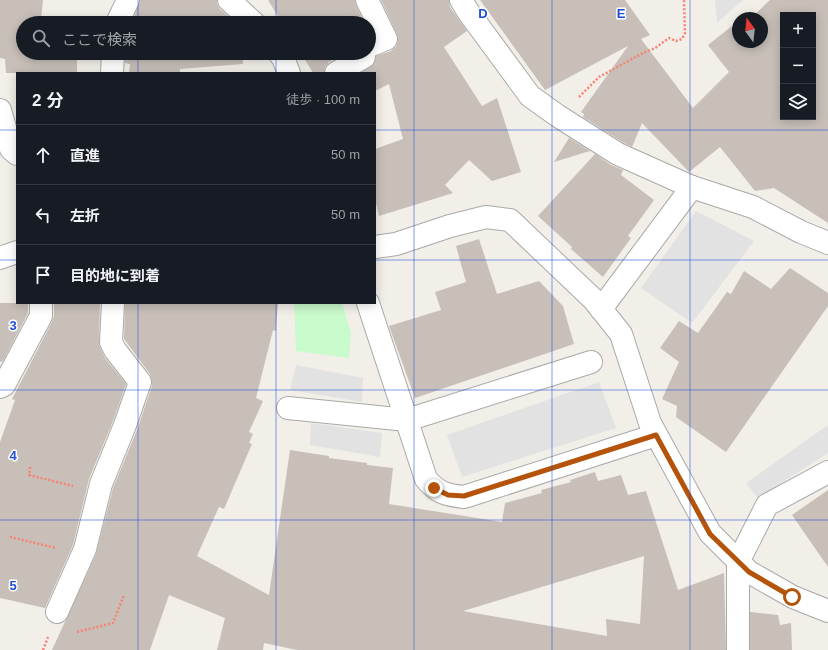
<!DOCTYPE html>
<html lang="ja">
<meta charset="utf-8">
<style>
body{margin:0;font-family:Helvetica,"Noto Sans JP",sans-serif;background:#20242c;color:#f1f3f6}
.controls{position:absolute;right:12px;top:12px;display:grid;overflow:hidden;border-radius:0px;box-shadow:0 2px 10px #0003}
.controls button{width:36px;height:36px;display:grid;place-items:center;padding:0;border:0;border-bottom:1px solid #363941;background:#171b24;color:#f1f3f6;font:20px sans-serif}
.compass{position:absolute;left:732px;top:12px;width:36px;height:36px;border-radius:50%;background:#171b24;box-shadow:0 2px 10px #0003;rotate:345deg}
.stop{position:absolute;width:12px;height:12px;margin:-9px;border:3px solid #b45309;border-radius:50%;background:#fff}
.stop.end{background:#b45309;border-color:#fff;box-shadow:0 1px 4px #0008}
.list{margin:0;padding:0;list-style:none}
h2{display:flex;justify-content:space-between;align-items:center;height:52px;margin:0;padding:0 16px;font-size:17px}
h2 small{font-size:13px;font-weight:400;color:#9ea1a6}
.list li{display:grid;grid-template-columns:26px 1fr auto;gap:12px;align-items:center;box-sizing:border-box;height:60px;padding:0 16px;border-top:1px solid #363941}
.list b{display:block;font-size:15px;white-space:nowrap}
.list em{font-size:13px;font-style:normal;color:#9ea1a6}
.icon{flex:none;width:22px;height:22px;fill:none;stroke:currentColor;stroke-width:2;stroke-linecap:round;stroke-linejoin:round}
.map{position:relative;flex:none;width:828px;height:650px;overflow:hidden}
.search{position:absolute;background:#171b24;box-shadow:0 2px 10px #0003;left:16px;top:16px;width:360px;height:44px;display:flex;align-items:center;gap:10px;box-sizing:border-box;padding:0 14px;border-radius:22px;color:#9ea1a6;font-size:15px}
.panel{position:absolute;background:#171b24;box-shadow:0 2px 10px #0003;left:16px;top:72px;width:360px;height:232px;border-radius:0px}
.map>svg:first-child{display:block}
.park{fill:#c8facc}
.parking{fill:#e2e2e2}
.building{fill:#c7bfb8;fill-rule:evenodd}
.lines{fill:none;stroke-linecap:round;stroke-linejoin:round}
.minor-casing{stroke:#a9a9a9;stroke-width:24}
.path{stroke:#fa8072;stroke-width:2.5;stroke-dasharray:2 2;stroke-linecap:butt}
.minor{stroke:#fff;stroke-width:22}
.route{stroke:#b45309;stroke-width:5}
.grid{fill:none;stroke:#1d4ed8;stroke-width:1;stroke-opacity:0.55}
.grid-label{font-size:13px;text-anchor:middle;font-weight:bold;fill:#1d4ed8;stroke:#fff;stroke-width:3;stroke-linejoin:round;paint-order:stroke}
</style>
<div class="map">
<svg width="828" height="650" viewBox="0 0 828 650">
<rect width="100%" height="100%" fill="#f2efe9"/>
<path class="park" d="M294,303H342L351,333L349,358L296,351Z"/>
<g class="parking">
<path d="M715,0H743L717,23Z"/>
<path d="M696,211L754,241L692,323L641,288Z"/>
<path d="M296,365L363,378L362,402L290,390Z"/>
<path d="M599,382L616,428L462,477L447,435Z"/>
<path d="M311,423L382,433L380,457L310,445Z"/>
<path d="M828,425V453L758,498L746,483Z"/>
</g>
<g class="building">
<path d="M0,0H43L41,19L65,23H23V53H100V60L77,57V73H6L5,59L0,58Z"/>
<path d="M140,0H217V4L220,9L236,23H133L134,17Z"/>
<path d="M268,0H355L356,5L364,23H282Z"/>
<path d="M381,0H449L450,7L467,31L444,47L482,106L497,98L521,172L492,181L469,160L445,185L453,193L379,216L375,199V149L403,139L389,84L375,91V73H361L374,64L376,56L391,51L396,47L398,41L397,34Z"/>
<path d="M480,0H625L650,35L641,39L693,108L729,72L708,45L732,26L736,31L738,29V42H762V18H751L770,0H828V223L774,188L755,191L720,147L689,172L642,123L632,147L624,143L583,117L584,114L581,112L628,46L545,90ZM783,15H813V117H783Z"/>
<path d="M125,53H242L243,64L180,69V73H129L130,64L125,63Z"/>
<path d="M301,53H346L329,62L325,67L324,73H313Z"/>
<path d="M569,138L590,151L554,162Z"/>
<path d="M595,154L611,165L623,170L621,175L654,200L628,236L631,238L603,277L571,249L572,247L538,216Z"/>
<path d="M479,239L497,294L539,281L563,306L574,344L415,398L389,326L441,310L435,292L466,282L456,246Z"/>
<path d="M790,268L828,293V306L726,452L676,417L677,406L662,399L679,362L660,348L679,321L698,333L727,292L731,294L744,271L771,289Z"/>
<path d="M0,303H28V313L3,361L0,362Z"/>
<path d="M54,303H100L99,341L100,347L105,358L126,384L113,421L89,479L73,545L45,608L0,598V442L15,400L12,399L52,322L54,316Z"/>
<path d="M125,303H278L276,331L273,330L256,398L263,401L249,432L253,434L249,443L252,444L224,509L219,507L197,556L269,595L290,450L329,456V458L367,463V465L393,468L389,504L502,522L505,503L542,493L541,490L571,482L570,480L595,472L598,481L621,475L628,495L646,491L678,590L724,573L726,650H297L264,643L263,650H217L225,618L169,595L150,650H52L96,554L113,488L137,430L152,386V380L150,374L124,339ZM644,556L640,624L606,619L607,636L463,611Z"/>
<path d="M828,490V567L792,515Z"/>
<path d="M750,612L778,615L780,625L791,623L792,650H750Z"/>
</g>
<g class="lines">
<defs>
<g id="minor">
<path d="M229,0L254,23"/>
<path d="M367,0L386,39L369,46"/>
<path d="M461,0L469,13L530,96L558,116L618,154L692,187L753,207L801,232L828,243"/>
<path d="M117,23L128,0"/>
<path d="M279,53L283,58L289,73"/>
<path d="M112,73L113,53"/>
<path d="M336,73L364,57L362,53"/>
<path d="M0,110L11,149L17,154"/>
<path d="M375,247L396,244L450,226L486,217L510,220L593,299L621,334L650,423L710,533L749,572L793,597L828,611"/>
<path d="M0,258L17,252"/>
<path d="M368,303L426,479C438,493 446,495 464,497L656,435"/>
<path d="M601,309L692,187"/>
<path d="M0,387L4,385L41,316V303"/>
<path d="M288,408L407,420L591,362"/>
<path d="M57,612L85,549L101,484L125,425L140,382L115,350L111,342L113,303"/>
<path d="M738,650V562L767,505L828,472"/>
</g>
</defs>
<use href="#minor" class="minor-casing"/>
<g class="path">
<path d="M579,97L599,77L643,53L655,48L669,38L676,41L682,39L685,33L684,0"/>
<path d="M30,467L29,475L73,486"/>
<path d="M10,537L56,548"/>
<path d="M77,632L113,623L124,595"/>
<path d="M43,650L48,637"/>
</g>
<use href="#minor" class="minor"/>
</g>
<g class="lines">
<path class="route" d="M434,488L448,495L464,496L656,435L710,534L749,572L792,597"/>
</g>
<path class="grid" d="M138,0V23M276,0V23M414,0V650M552,0V650M690,0V650M138,53V73M276,53V73M0,130H17M375,130H828M0,260H17M375,260H828M138,303V650M276,303V650M0,390H828M0,520H828"/>
<g class="grid-label">
<text x="483" y="18">D</text>
<text x="621" y="18">E</text>
<text x="13" y="330">3</text>
<text x="13" y="460">4</text>
<text x="13" y="590">5</text>
</g>
</svg>
<div class="controls">
<button>+</button>
<button>−</button>
<button><svg class="icon" aria-label="layers" viewBox="0 0 24 24"><path d="M12 4l9 5-9 5-9-5zM3 14l9 5 9-5"/></svg></button>
</div>
<svg class="compass" viewBox="-18 -18 36 36"><path d="M0-13l5 13h-10z" fill="#e53935"/><path d="M0 13l5-13h-10z" fill="#9ea1a6"/></svg>
<div class="stop" style="left:792px;top:597px"></div>
<div class="stop end" style="left:434px;top:488px"></div>
<div class="search"><svg class="icon" aria-label="search" viewBox="0 0 24 24"><circle cx="10" cy="10" r="6"/><path d="M15 15l6 6"/></svg>ここで検索</div>
<section class="panel">
<h2>2 分<small>徒歩 · 100 m</small></h2>
<ul class="list">
<li><svg class="icon" aria-label="ahead" viewBox="0 0 24 24"><path d="M12 20V5M6 11l6-6 6 6"/></svg><div><b>直進</b></div><em>50 m</em></li>
<li><svg class="icon" aria-label="left" viewBox="0 0 24 24"><path d="M17 20v-9H6M10 6l-5 5 5 5"/></svg><div><b>左折</b></div><em>50 m</em></li>
<li><svg class="icon" aria-label="arrive" viewBox="0 0 24 24"><path d="M6 21V4h12l-3 4 3 4H6"/></svg><div><b>目的地に到着</b></div></li>
</ul>
</section>
</div>
